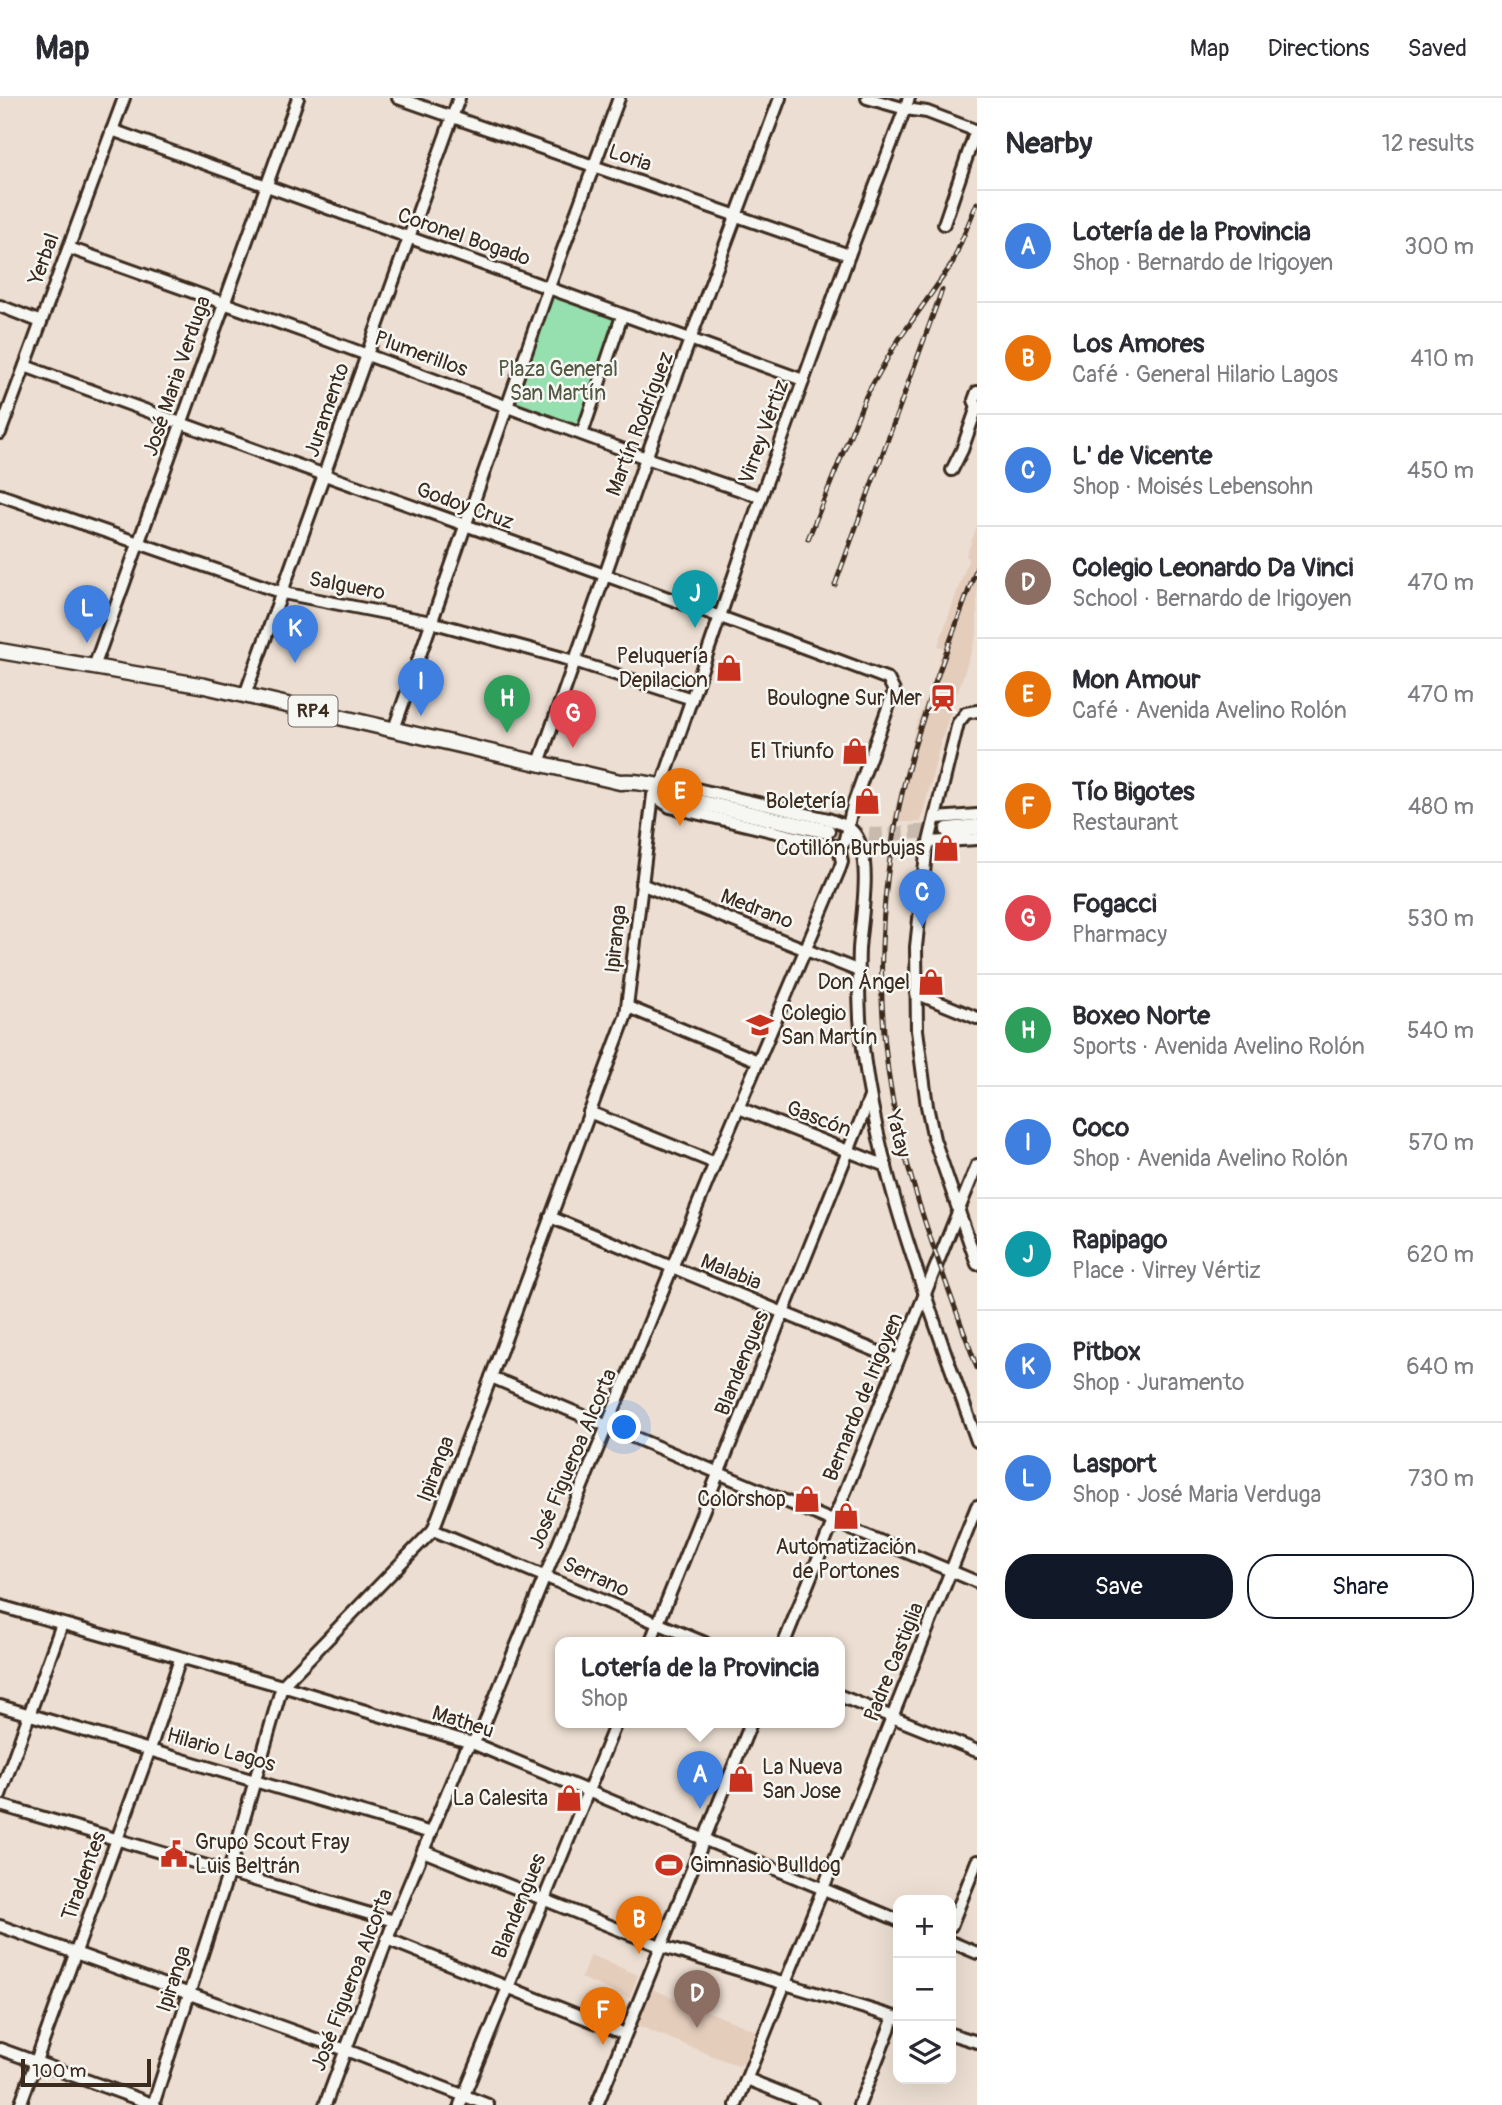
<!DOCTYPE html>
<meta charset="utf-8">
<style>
body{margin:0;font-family:Pangolin,sans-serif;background:#f7f7f7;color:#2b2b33}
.controls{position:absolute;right:21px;bottom:21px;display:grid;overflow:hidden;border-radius:14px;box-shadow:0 7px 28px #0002}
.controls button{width:63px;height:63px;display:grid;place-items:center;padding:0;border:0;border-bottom:2px solid #e1e1e2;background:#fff;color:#2b2b33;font:35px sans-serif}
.scale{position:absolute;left:21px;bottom:18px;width:130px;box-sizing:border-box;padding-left:7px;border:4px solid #3b2a1e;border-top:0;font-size:19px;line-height:24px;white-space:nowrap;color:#3b2a1e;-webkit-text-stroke:5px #f6f6f2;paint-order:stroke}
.you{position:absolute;left:625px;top:1330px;width:24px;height:24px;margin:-18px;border:5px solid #fff;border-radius:50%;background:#1a73e8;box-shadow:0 0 0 10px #1a73e833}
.badge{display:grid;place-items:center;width:46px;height:46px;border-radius:50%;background:#111827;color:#fff;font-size:23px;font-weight:700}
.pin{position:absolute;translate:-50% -58px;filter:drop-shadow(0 2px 4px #0008)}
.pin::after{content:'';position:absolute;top:37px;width:24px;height:21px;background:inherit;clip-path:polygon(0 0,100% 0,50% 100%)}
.popup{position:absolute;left:555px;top:1539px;width:290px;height:91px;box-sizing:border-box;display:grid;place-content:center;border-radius:14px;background:#fff;filter:drop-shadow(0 2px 5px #0005);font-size:23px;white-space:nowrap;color:#7c7c81}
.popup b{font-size:26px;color:#2b2b33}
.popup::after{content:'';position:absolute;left:50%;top:100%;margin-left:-14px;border:14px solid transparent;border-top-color:#fff}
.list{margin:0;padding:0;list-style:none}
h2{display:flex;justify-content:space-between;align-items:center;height:91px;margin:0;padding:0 28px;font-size:30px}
h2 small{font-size:23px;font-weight:400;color:#7c7c81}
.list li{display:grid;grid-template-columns:46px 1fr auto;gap:21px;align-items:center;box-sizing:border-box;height:112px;padding:0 28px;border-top:2px solid #e1e1e2}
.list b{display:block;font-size:26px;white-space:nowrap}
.list p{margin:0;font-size:23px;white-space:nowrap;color:#7c7c81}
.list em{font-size:23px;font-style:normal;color:#7c7c81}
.actions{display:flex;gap:14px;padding:21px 28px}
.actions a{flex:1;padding:16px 0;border:2px solid #111827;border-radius:28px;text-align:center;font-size:24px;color:#111827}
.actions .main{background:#111827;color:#fff}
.icon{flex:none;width:38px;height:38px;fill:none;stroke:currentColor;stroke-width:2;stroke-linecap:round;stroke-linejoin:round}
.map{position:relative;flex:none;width:977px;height:2007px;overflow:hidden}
header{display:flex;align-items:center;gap:42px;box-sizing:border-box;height:98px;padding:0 35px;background:#fff;border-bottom:2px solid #e1e1e2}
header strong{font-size:33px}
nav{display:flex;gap:38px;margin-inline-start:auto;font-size:24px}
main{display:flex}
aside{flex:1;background:#fff}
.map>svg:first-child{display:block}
.built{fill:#e5cdbc}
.green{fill:#96dfaf;stroke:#688466;stroke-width:2}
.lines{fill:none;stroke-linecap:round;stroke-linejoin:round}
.major-tunnel{stroke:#c9baae;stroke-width:14;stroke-dasharray:14 7;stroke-linecap:butt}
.minor-casing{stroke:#3b2a1e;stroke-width:16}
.major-casing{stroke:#3b2a1e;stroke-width:19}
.minor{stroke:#f6f6f2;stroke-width:10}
.major{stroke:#f6f6f2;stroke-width:14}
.rail-casing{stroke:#3b2a1e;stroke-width:5}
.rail{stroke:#f6f6f2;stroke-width:2.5;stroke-dasharray:8;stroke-linecap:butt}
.labels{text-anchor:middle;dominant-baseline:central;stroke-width:5;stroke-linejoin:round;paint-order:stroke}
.shield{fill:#f6f6f2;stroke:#73675e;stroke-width:2}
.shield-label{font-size:19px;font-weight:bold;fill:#3b2a1e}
.street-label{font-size:21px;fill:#3b2a1e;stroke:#f6f6f2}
.park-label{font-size:21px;fill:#525742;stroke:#f6f6f2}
.poi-label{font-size:21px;fill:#3b2a1e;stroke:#f6f6f2;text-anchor:end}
</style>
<header>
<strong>Map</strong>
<nav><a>Map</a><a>Directions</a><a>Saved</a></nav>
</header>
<main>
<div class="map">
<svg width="977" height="2007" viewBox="0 0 977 2007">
<rect width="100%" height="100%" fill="#ecded2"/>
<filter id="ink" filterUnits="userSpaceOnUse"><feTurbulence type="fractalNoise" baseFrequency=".0143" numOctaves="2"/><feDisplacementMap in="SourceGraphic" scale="14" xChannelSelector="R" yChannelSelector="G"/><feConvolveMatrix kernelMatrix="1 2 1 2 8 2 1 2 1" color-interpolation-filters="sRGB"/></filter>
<g filter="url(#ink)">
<g class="built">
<path d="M977,428V537L941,643L921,724H892L915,631L944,550L938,548L969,460L966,458Z"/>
<path d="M591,1857L638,1877L629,1900L581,1880Z"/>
<path d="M652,1891L756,1933L744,1965L738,1968L637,1927Z"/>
</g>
<path class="green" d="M558,197L616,221L579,332L513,307L551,199Z"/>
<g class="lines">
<path class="major-tunnel" d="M827,733L874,737L948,732"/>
<defs>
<g id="minor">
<path d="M398,0L849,157"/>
<path d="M867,0L906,11L927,14L977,33"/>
<path d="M112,32C343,116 573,199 803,282"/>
<path d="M944,126L976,32"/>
<path d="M69,150L305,234L646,360L761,399"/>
<path d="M0,208L41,224"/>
<path d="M25,268C312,375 602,473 888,581L894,593L853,707L844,745L839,749"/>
<path d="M0,335L124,0"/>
<path d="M582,336L622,218"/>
<path d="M952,372L962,352L977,309L974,302L977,294"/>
<path d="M0,397L283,495L431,524L574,563L692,601"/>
<path d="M94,569L298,0"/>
<path d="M245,597L459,0"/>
<path d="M977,613L966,615L958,625L926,756L916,849L917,932L927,1008L934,1041L977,1166"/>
<path d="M394,631L549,189L619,0"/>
<path d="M539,665L646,360L780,0"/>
<path d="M663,684L761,399L849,157L909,0"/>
<path d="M674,686L828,721C838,725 849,727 855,736C873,761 861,821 859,851C858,874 859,897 860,920C871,1065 929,1207 977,1343"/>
<path d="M936,720L977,717"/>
<path d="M930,744L977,741"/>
<path d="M641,786L859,873"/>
<path d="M916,895L977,920"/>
<path d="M628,909L758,963"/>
<path d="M739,1010L886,1068"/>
<path d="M589,1014L715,1065"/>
<path d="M550,1119L898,1262"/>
<path d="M491,1279L977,1484"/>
<path d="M433,1432L705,1545"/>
<path d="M0,1508L282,1588L472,1645L898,1822"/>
<path d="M650,1545L870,999"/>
<path d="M784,1545L977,1067"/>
<path d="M840,1598L977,1653"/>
<path d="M0,1608L431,1735"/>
<path d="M0,1697L62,1526"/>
<path d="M0,1707L394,1823"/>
<path d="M423,1753L660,1848L898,1920"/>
<path d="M0,1828L346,1952L488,2007"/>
<path d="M951,1828L977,1763"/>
<path d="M387,1841L625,1936"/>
<path d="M951,1844L977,1855"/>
<path d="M951,1936L977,1944"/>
<path d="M0,1951L155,2007"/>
<path d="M747,1981L812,2007"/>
<path d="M20,2007L150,1651L180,1561"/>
<path d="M153,2007L229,1773L282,1588L433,1432L491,1279L626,917L653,697L670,709L839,749"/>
<path d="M325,2007L394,1823L464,1654L481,1634L715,1065L840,770L842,764L839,749"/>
<path d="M460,2007L616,1625"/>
<path d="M597,2007L751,1625"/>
<path d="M736,2007L977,1408"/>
<path d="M859,2007L894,1919"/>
</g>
<g id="major">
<path d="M0,553L205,588L620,684C640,682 682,691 698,704"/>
<path d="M691,705L698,704L827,733"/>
<path d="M948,732L977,729"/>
</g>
</defs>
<use href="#minor" class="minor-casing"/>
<use href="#major" class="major-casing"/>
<use href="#minor" class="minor"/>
<use href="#major" class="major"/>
<defs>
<g id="rail">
<path d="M808,441L866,298L895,247L952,166L977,105"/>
<path d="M977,469C955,532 929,595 911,660C878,779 871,912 899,1033C918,1114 949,1192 977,1270"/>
<path d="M835,487L942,192"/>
</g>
</defs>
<use href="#rail" class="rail-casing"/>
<use href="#rail" class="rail"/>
</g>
</g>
<defs>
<symbol id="shop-bare" viewBox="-9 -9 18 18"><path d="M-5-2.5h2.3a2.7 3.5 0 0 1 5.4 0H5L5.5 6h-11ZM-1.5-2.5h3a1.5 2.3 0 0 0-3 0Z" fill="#c8321e" stroke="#f6f6f2" stroke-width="2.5" paint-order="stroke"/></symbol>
<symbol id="station-bare" viewBox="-9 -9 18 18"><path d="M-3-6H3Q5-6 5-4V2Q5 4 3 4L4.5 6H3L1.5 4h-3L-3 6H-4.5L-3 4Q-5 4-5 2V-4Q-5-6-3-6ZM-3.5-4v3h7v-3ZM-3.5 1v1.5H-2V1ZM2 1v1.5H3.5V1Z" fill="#c8321e" stroke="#f6f6f2" stroke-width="2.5" paint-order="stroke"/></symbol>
<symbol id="school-bare" viewBox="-9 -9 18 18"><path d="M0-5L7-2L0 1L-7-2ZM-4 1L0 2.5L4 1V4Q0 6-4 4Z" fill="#c8321e" stroke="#f6f6f2" stroke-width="2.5" paint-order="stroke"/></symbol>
<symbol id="civic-bare" viewBox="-9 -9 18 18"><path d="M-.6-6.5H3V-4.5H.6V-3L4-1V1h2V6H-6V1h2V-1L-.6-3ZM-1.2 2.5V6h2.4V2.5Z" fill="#c8321e" stroke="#f6f6f2" stroke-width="2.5" paint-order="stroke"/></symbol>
<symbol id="stadium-bare" viewBox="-9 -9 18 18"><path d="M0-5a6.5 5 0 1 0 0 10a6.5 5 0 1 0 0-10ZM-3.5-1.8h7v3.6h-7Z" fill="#c8321e" stroke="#f6f6f2" stroke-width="2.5" paint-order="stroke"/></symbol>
</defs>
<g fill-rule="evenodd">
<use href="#shop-bare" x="710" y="551" width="38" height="38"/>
<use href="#station-bare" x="924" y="581" width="38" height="38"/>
<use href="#shop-bare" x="836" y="634" width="38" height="38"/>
<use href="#shop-bare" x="848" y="684" width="38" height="38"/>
<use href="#shop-bare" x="927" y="731" width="38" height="38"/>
<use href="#shop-bare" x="912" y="865" width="38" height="38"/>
<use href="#school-bare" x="741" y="908" width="38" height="38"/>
<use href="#shop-bare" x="788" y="1382" width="38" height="38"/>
<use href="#shop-bare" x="827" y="1399" width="38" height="38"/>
<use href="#shop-bare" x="722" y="1662" width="38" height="38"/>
<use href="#shop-bare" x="550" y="1681" width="38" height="38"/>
<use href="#civic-bare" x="155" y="1737" width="38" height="38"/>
<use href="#stadium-bare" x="650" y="1748" width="38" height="38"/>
</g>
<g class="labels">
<rect class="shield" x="288.5" y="597.5" width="49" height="31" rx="5"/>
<g class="shield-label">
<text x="313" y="613">RP4</text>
</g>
<g class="street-label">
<text transform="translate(630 60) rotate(19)">Loria</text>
<text transform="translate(464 139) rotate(19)">Coronel Bogado</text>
<text transform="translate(44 161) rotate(-70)">Yerbal</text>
<text transform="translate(421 256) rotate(20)">Plumerillos</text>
<text transform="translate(177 278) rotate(-71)">José Maria Verduga</text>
<text transform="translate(327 312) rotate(-71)">Juramento</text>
<text transform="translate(640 326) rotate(-69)">Martín Rodríguez</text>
<text transform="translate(764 334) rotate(-70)">Virrey Vértiz</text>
<text transform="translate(465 408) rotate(20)">Godoy Cruz</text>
<text transform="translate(347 488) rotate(11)">Salguero</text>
<text transform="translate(757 811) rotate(21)">Medrano</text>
<text transform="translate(616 841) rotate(-84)">Ipiranga</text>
<text transform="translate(819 1021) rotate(21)">Gascón</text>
<text transform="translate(898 1036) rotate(76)">Yatay</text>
<text transform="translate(731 1174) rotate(22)">Malabia</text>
<text transform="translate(742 1265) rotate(-68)">Blandengues</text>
<text transform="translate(863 1299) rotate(-68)">Bernardo de Irigoyen</text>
<text transform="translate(573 1361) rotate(-67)">José Figueroa Alcorta</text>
<text transform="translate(436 1371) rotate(-69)">Ipiranga</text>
<text transform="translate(596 1479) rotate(24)">Serrano</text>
<text transform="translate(894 1564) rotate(-68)">Padre Castiglia</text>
<text transform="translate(463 1624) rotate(18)">Matheu</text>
<text transform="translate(221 1652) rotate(16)">Hilario Lagos</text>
<text transform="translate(84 1778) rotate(-70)">Tiradentes</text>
<text transform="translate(519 1808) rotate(-68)">Blandengues</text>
<text transform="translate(174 1881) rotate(-72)">Ipiranga</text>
<text transform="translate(352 1882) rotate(-69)">José Figueroa Alcorta</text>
</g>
<g class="park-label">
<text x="558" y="271">Plaza General<tspan x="558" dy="24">San Martín</tspan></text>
</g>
<g class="poi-label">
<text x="708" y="558">Peluquería<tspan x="708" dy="24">Depilacion</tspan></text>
<text x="922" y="600">Boulogne Sur Mer</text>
<text x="834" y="653">El Triunfo</text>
<text x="846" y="703">Boletería</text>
<text x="925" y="750">Cotillón Burbujas</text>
<text x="910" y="884">Don Ángel</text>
<text x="781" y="915" text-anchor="start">Colegio<tspan x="781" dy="24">San Martín</tspan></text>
<text x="786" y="1401">Colorshop</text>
<text x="846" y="1449" text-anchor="middle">Automatización<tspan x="846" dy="24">de Portones</tspan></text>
<text x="762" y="1669" text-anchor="start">La Nueva<tspan x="762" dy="24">San Jose</tspan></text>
<text x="548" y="1700">La Calesita</text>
<text x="195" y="1744" text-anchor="start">Grupo Scout Fray<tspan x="195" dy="24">Luis Beltrán</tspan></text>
<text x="690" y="1767" text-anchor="start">Gimnasio Bulldog</text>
</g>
</g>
</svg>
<div class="controls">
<button>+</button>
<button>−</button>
<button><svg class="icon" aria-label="layers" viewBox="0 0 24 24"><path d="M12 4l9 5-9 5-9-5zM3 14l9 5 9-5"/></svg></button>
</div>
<div class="scale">100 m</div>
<div class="you"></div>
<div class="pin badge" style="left:700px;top:1711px;background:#3f7fe0">A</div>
<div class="popup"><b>Lotería de la Provincia</b>Shop</div>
<div class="pin badge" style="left:639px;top:1856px;background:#e8710a">B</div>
<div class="pin badge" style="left:922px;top:829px;background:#3f7fe0">C</div>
<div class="pin badge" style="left:697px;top:1930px;background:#8d6e63">D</div>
<div class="pin badge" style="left:680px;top:728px;background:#e8710a">E</div>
<div class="pin badge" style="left:603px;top:1947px;background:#e8710a">F</div>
<div class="pin badge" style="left:573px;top:650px;background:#e0444e">G</div>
<div class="pin badge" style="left:507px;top:635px;background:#2e9e5b">H</div>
<div class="pin badge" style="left:421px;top:618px;background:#3f7fe0">I</div>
<div class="pin badge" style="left:695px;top:530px;background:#0f9aa8">J</div>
<div class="pin badge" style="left:295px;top:565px;background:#3f7fe0">K</div>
<div class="pin badge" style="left:87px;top:545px;background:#3f7fe0">L</div>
</div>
<aside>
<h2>Nearby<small>12 results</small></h2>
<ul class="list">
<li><span class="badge" style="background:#3f7fe0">A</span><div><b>Lotería de la Provincia</b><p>Shop · Bernardo de Irigoyen</p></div><em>300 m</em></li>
<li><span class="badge" style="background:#e8710a">B</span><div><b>Los Amores</b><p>Café · General Hilario Lagos</p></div><em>410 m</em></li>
<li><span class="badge" style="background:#3f7fe0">C</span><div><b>L' de Vicente</b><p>Shop · Moisés Lebensohn</p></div><em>450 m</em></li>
<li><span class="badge" style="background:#8d6e63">D</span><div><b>Colegio Leonardo Da Vinci</b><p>School · Bernardo de Irigoyen</p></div><em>470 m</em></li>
<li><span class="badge" style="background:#e8710a">E</span><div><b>Mon Amour</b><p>Café · Avenida Avelino Rolón</p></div><em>470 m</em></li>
<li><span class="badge" style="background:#e8710a">F</span><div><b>Tío Bigotes</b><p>Restaurant</p></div><em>480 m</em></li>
<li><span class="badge" style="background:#e0444e">G</span><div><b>Fogacci</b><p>Pharmacy</p></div><em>530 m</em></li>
<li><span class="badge" style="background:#2e9e5b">H</span><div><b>Boxeo Norte</b><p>Sports · Avenida Avelino Rolón</p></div><em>540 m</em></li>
<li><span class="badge" style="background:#3f7fe0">I</span><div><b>Coco</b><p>Shop · Avenida Avelino Rolón</p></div><em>570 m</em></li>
<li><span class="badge" style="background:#0f9aa8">J</span><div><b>Rapipago</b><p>Place · Virrey Vértiz</p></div><em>620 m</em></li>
<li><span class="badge" style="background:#3f7fe0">K</span><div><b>Pitbox</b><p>Shop · Juramento</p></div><em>640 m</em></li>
<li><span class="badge" style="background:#3f7fe0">L</span><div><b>Lasport</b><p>Shop · José Maria Verduga</p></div><em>730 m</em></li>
</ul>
<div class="actions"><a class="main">Save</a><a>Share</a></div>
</aside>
</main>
